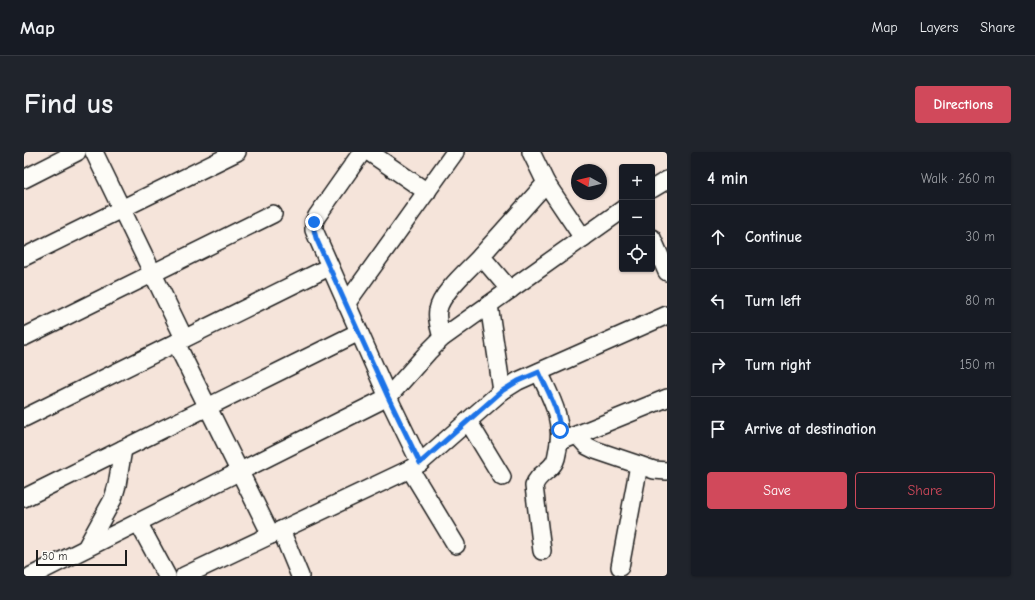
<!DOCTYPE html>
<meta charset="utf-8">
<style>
body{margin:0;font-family:"Comic Neue",sans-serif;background:#20242c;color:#f1f3f6}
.controls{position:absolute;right:12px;top:12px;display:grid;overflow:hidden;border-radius:4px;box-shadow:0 1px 3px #0004}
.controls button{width:36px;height:36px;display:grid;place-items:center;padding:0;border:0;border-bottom:1px solid #363941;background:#171b24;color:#f1f3f6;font:20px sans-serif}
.compass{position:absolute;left:547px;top:12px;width:36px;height:36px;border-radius:50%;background:#171b24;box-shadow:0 1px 3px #0004;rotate:278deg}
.scale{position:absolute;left:12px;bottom:10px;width:91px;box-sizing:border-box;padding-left:4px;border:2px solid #1c1c1c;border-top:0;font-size:11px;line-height:14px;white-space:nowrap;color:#1c1c1c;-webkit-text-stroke:3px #fdfcf7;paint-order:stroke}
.stop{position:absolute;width:12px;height:12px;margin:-9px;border:3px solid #1a73e8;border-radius:50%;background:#fff}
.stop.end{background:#1a73e8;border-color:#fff;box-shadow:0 1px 4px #0008}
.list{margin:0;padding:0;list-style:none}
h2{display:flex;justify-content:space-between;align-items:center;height:52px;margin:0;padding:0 16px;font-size:17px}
h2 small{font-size:13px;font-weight:400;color:#9ea1a6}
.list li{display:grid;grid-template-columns:26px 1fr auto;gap:12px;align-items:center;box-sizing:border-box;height:64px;padding:0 16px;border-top:1px solid #363941}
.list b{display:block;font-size:15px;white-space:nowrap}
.list em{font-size:13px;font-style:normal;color:#9ea1a6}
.actions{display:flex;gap:8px;padding:12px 16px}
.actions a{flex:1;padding:9px 0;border:1px solid #d1495b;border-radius:4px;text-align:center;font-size:14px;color:#d1495b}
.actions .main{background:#d1495b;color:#fff}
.icon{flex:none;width:22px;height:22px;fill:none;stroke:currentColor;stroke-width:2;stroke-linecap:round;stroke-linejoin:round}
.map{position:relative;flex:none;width:643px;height:424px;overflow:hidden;border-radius:4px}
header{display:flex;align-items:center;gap:24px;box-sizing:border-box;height:56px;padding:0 20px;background:#171b24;border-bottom:1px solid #363941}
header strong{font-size:19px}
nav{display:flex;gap:22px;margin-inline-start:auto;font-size:14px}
.intro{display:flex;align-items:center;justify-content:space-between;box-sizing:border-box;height:96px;padding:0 24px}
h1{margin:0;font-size:28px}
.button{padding:10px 18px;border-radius:4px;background:#d1495b;color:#fff;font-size:14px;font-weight:700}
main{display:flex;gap:24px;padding:0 24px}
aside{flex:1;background:#171b24;border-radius:4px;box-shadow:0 1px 3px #0004}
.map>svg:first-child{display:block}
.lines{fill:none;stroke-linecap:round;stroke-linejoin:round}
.minor-casing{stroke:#1c1c1c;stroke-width:20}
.minor{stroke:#fdfcf7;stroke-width:17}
.route{stroke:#1a73e8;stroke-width:5}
</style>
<header>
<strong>Map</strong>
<nav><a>Map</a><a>Layers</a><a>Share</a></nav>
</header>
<div class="intro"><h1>Find us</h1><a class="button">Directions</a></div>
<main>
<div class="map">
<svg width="643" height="424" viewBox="0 0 643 424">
<rect width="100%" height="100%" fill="#f5e4da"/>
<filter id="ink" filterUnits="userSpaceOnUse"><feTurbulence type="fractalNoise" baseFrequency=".025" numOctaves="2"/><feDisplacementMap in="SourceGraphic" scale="8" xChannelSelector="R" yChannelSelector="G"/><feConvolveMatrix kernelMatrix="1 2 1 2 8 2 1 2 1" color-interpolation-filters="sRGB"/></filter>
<g filter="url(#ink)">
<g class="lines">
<defs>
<g id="minor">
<path d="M70,0L160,186"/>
<path d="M338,0L293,64L290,70V78L364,245L396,311"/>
<path d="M345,0L403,40"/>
<path d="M0,27L53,0"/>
<path d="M522,31L559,86"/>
<path d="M628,37L643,28"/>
<path d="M628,86L643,120"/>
<path d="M0,105L213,0"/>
<path d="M486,138L457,104L522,31L507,0"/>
<path d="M322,152L431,0"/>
<path d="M0,185L249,62"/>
<path d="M418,186C416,177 412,167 414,158C417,141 445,117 457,104"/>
<path d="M152,191L247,383"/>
<path d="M515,220C527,246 540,267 534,297C533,300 533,305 531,309C526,320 514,321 510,334L518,399"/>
<path d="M478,239L494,229L643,163"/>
<path d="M0,266L305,115"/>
<path d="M444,269L478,325"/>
<path d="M553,283L563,294L571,298L630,318L643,319"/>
<path d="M535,290L643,246"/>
<path d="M386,317L432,393"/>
<path d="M0,346L335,180"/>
<path d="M114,370L143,424"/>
<path d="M257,378L276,424"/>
<path d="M62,396L89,347L93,333L99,297"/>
<path d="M596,415L615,313"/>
<path d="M7,424L364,245L404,200L418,186L598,58"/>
<path d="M160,424L386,317L396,311L478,239L465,153"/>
</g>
</defs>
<use href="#minor" class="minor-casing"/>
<use href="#minor" class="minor"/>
</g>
</g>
<g class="lines" filter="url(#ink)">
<path class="route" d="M290,70V78L292,86L364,245L396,311L478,239L494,229L515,220C523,238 535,258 536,278"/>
</g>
</svg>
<div class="controls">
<button>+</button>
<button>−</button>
<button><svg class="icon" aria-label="locate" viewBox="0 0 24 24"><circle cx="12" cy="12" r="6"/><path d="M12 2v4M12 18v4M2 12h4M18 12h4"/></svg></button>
</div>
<svg class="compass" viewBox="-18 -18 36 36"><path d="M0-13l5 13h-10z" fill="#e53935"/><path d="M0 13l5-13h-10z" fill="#9ea1a6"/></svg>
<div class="scale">50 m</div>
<div class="stop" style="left:536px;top:278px"></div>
<div class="stop end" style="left:290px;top:70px"></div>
</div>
<aside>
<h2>4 min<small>Walk · 260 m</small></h2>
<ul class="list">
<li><svg class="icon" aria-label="ahead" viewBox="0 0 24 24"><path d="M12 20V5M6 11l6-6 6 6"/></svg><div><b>Continue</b></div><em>30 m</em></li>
<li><svg class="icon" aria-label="left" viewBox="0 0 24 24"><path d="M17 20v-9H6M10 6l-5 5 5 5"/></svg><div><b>Turn left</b></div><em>80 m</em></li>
<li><svg class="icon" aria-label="right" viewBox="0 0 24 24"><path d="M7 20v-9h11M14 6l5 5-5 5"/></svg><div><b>Turn right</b></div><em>150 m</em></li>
<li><svg class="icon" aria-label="arrive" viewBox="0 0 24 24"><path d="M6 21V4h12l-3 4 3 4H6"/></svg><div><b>Arrive at destination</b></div></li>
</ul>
<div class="actions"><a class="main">Save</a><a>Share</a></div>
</aside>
</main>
